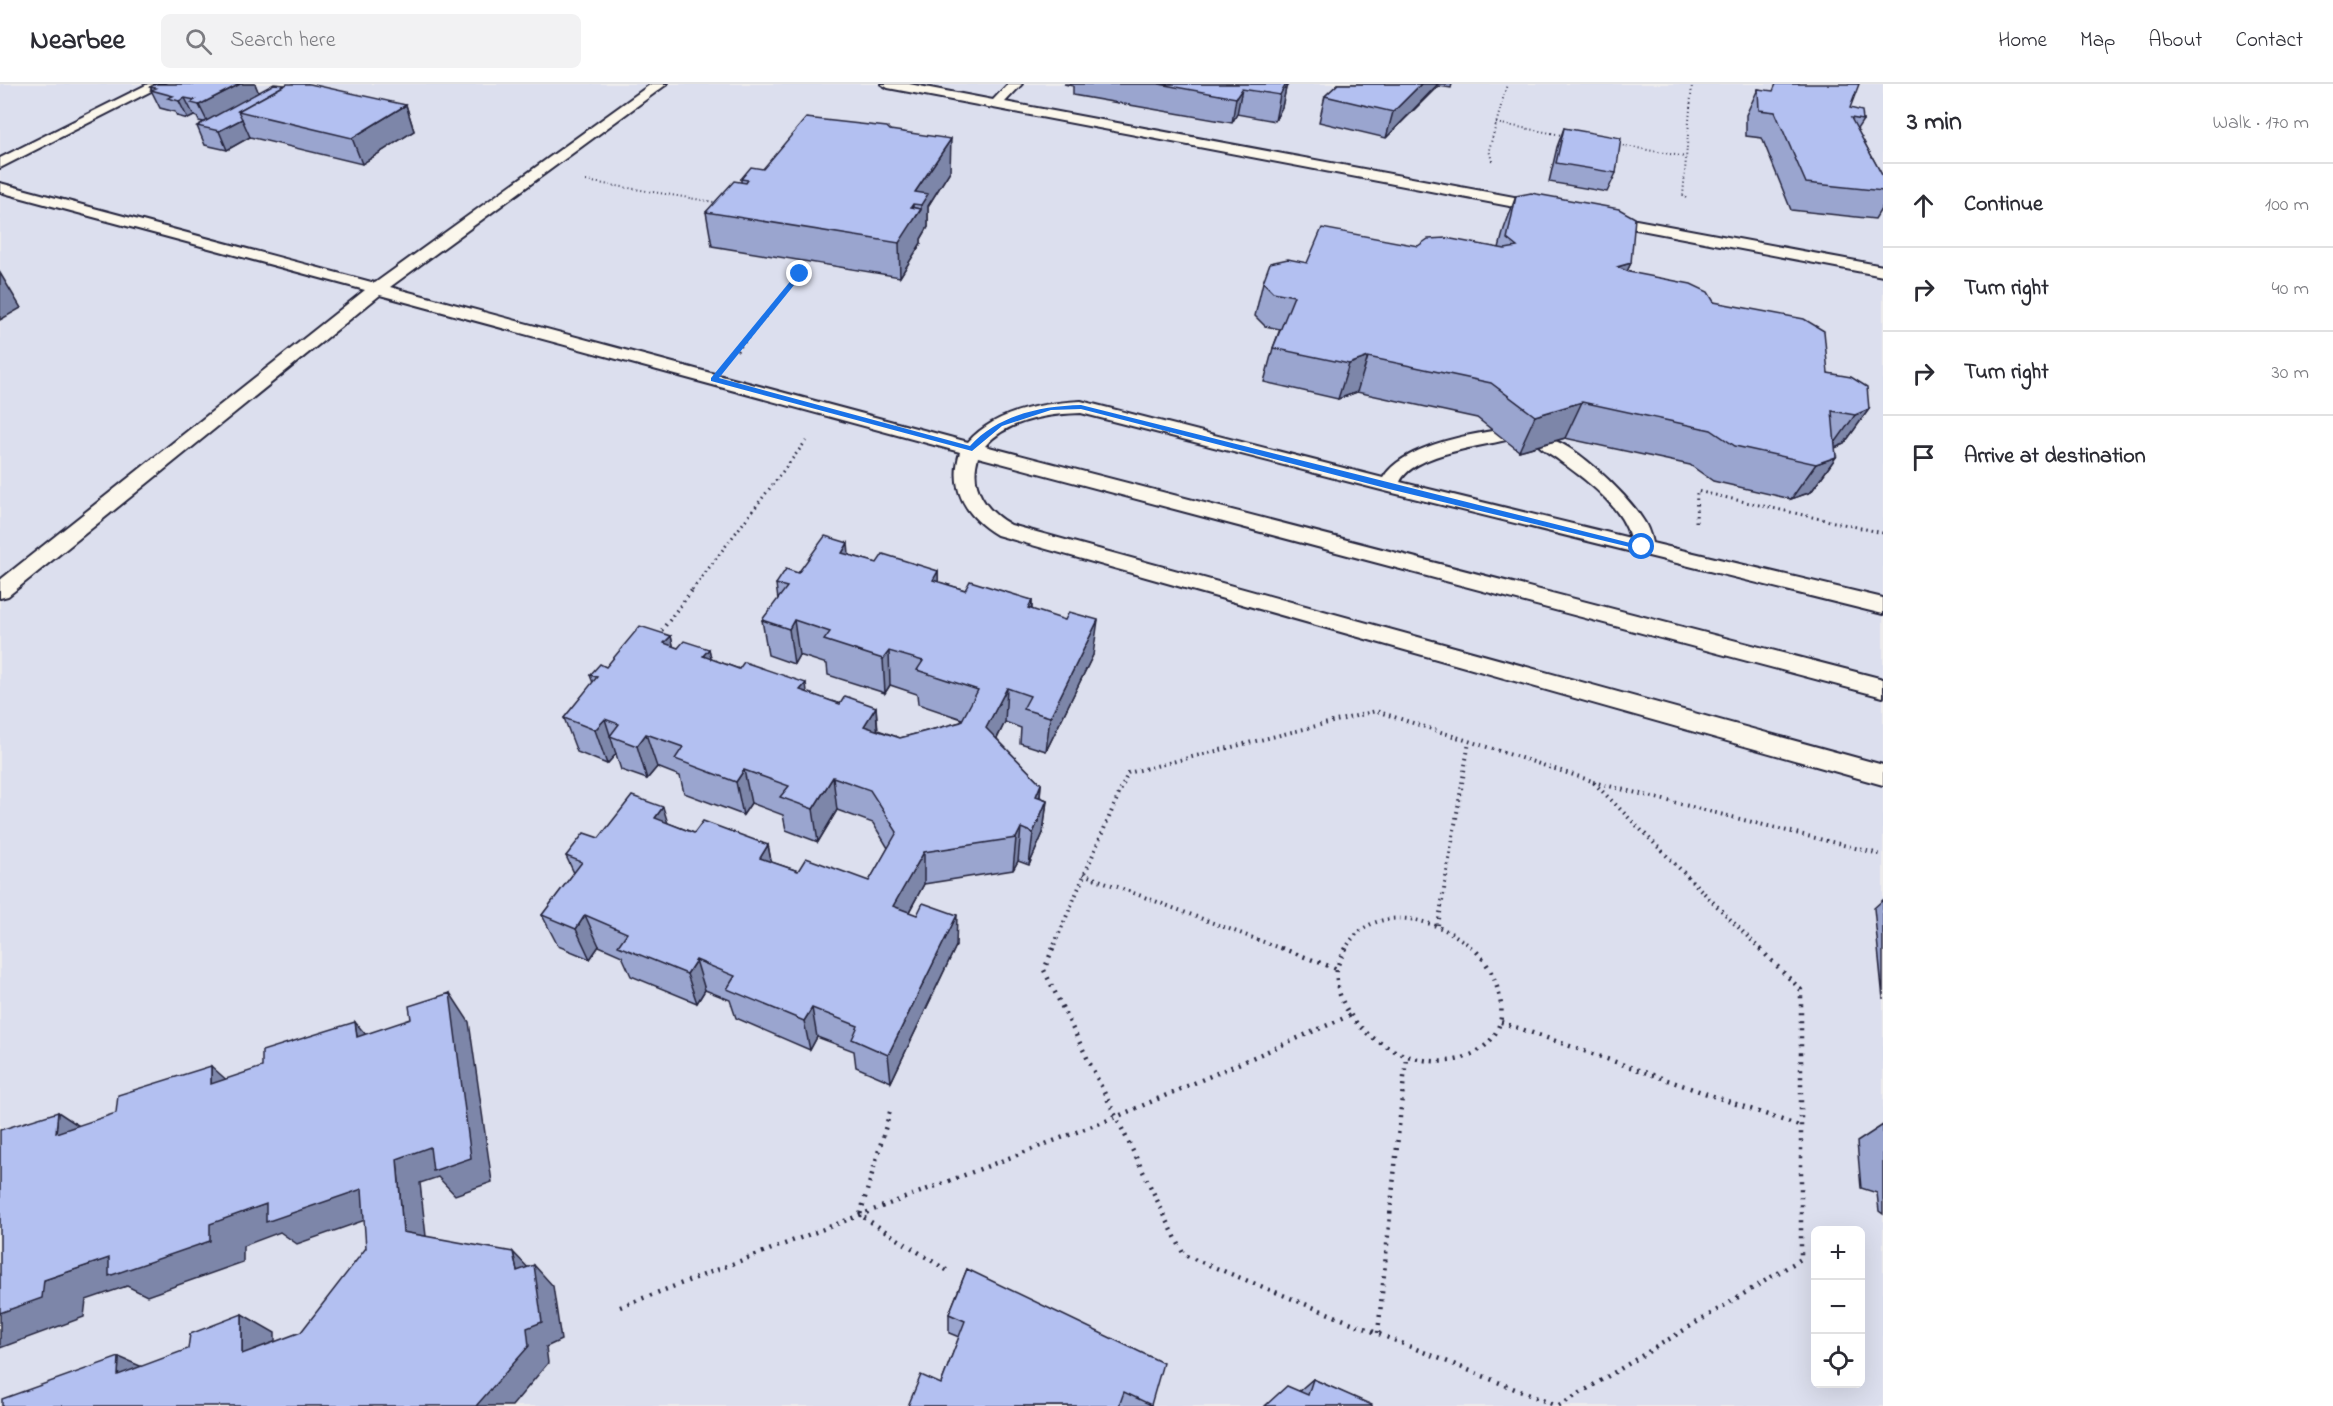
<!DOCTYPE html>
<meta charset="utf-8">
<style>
body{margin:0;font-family:"Indie Flower",sans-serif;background:#f2f2f3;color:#2b2b33}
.controls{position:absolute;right:18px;bottom:18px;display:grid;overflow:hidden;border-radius:9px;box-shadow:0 6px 24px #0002}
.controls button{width:54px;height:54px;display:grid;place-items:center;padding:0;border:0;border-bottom:2px solid #e1e1e2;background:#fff;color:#2b2b33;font:30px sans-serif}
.stop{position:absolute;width:18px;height:18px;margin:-14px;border:4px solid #1a73e8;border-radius:50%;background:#fff}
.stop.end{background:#1a73e8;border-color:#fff;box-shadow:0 2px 6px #0008}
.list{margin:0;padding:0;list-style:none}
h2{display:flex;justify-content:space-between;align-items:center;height:78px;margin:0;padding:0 24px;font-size:26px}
h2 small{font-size:20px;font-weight:400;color:#7c7c81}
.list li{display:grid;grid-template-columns:39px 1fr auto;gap:18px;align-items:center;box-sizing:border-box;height:84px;padding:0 24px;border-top:2px solid #e1e1e2}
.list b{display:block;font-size:22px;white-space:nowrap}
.list em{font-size:20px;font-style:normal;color:#7c7c81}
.icon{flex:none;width:33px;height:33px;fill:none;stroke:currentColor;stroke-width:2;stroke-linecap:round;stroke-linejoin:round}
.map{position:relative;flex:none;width:1883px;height:1322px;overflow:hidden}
header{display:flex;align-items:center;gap:36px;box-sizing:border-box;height:84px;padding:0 30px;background:#fff;border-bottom:2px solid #e1e1e2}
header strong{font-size:28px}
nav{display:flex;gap:33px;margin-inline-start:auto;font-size:21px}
.search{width:420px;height:54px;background:#f2f2f3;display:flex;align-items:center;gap:15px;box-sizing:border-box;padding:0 21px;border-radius:9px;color:#7c7c81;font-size:22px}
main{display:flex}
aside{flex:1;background:#fff}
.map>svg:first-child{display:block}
.built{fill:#dcdfee;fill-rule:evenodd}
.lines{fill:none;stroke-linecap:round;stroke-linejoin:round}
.service-casing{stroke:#22223b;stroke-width:4}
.path-far3{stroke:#22223b;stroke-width:2;stroke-dasharray:1 3;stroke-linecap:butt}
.path-far2{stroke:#22223b;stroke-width:3;stroke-dasharray:1.5 4;stroke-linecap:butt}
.path-far1{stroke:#22223b;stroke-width:4;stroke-dasharray:1.5 4.5;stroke-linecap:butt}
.path{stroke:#22223b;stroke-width:4.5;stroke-dasharray:2 6;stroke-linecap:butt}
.service{fill:#fbf7ec;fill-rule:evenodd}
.wall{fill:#9aa5cf;stroke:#22223b;stroke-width:1.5}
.shaded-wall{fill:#7d86a9;stroke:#22223b;stroke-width:1.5}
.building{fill:#b3c0f1;stroke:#22223b;stroke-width:1.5}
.route{fill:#1a73e8}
</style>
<header>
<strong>Nearbee</strong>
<div class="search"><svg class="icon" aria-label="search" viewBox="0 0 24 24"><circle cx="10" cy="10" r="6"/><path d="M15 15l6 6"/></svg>Search here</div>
<nav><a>Home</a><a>Map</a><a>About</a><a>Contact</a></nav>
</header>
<main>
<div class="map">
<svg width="1883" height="1322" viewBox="0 0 1883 1322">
<rect width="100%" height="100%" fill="#edeced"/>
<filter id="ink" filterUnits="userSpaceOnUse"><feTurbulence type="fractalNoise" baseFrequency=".0167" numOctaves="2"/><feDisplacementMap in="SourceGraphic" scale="12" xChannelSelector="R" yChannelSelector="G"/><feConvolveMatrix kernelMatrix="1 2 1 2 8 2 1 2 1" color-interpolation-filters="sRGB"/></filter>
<g filter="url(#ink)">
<path class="built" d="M0,0H1883V1322H0ZM1816,1146H1860V1300H1816Z"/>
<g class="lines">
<defs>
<g id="service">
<path d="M148,0H165L0,84V74Z"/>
<path d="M651,0H667L390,203L968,358C995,327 1042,319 1081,317L1383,394C1401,363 1465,351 1499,346L1506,348L1508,352L1506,356C1479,363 1413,370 1400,398L1630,454C1622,422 1585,395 1560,377C1553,371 1543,367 1537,359L1540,355C1565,348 1628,412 1641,433C1647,441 1650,449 1652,459L1883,514V530L1389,408L1081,329C1048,330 1007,336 985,362L1883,595V613L978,373C969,403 985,427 1011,441L1883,681V701L997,451C965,432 949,404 960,368L380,211L8,512L0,514V496L365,206L0,108V99L375,199Z"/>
<path d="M881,0H909L993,16L1008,0H1022L1005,18L1546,119L1554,124L1546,129L888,4Z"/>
<path d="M1604,130L1883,182V192L1599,138L1596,135Z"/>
</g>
</defs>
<use href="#service" class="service-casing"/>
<g class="path-far3">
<path d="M1496,39L1567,52"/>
<path d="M1615,60L1686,73"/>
<path d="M1492,77L1489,66L1507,0"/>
<path d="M586,97L720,119"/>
<path d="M1686,114L1683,112L1692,0"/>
<path d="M773,223L800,191"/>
</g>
<g class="path-far2">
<path d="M737,267L774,222"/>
<path d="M1696,438L1697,407L1883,449"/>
<path d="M692,506L806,357"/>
</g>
<g class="path-far1">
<path d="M658,551L693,505"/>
<path d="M1593,698L1883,771"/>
<path d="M1083,790L1285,866"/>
<path d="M1438,841L1469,658"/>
<path d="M1052,866L1128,689L1376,627L1592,697L1761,866"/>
<path d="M1345,866C1371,815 1441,834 1474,866"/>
</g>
<g class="path">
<path d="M1053,864L1044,886L1184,1171L1557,1322"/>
<path d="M1281,864L1337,885"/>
<path d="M1346,864C1343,871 1338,878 1337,885C1330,951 1439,1009 1489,958C1498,948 1503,935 1501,921C1498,899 1489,879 1473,864"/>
<path d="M1501,938L1802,1043"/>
<path d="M890,1028L860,1131L951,1189"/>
<path d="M620,1223L1116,1033L1351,931"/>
<path d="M1378,1249L1406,974"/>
<path d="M1559,1322L1801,1175V906L1759,864"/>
</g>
<use href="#service" class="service"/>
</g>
<g class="wall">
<path d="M156,0H255L258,8L406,21L414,47L362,80L250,53L227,66L205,61L197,42L204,38L199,37L197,33L194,32L188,35L177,32L175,28L160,24L151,6H152L150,3Z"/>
<path d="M1064,0H1288L1286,4L1282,23L1275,37L1237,30L1232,39L1073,11V2Z"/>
<path d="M1338,0H1452L1451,4L1438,2L1386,54L1319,38L1325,12Z"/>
<path d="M1758,5L1850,24L1863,36L1857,45L1883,93V122L1875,135L1791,126L1762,54L1746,52V31Z"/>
<path d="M1564,44L1616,89L1607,108L1549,98L1557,63Z"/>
<path d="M890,46L950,87L928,122V143L921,155V159L900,193L712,162L706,128L741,98V95L763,85Z"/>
<path d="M1516,112L1631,179L1627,187L1714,218L1828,289L1869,325L1844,360L1835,364L1836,373L1811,408L1791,415L1713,397L1690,381L1565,354L1519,367L1477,334L1357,308L1338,315L1264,298L1273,264L1280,245L1265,242L1255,232L1263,198L1307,179L1418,162L1499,164L1504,145Z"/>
<path d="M849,471L877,479L938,487V498L965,506L1032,516V525L1093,571L1046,667L1020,659L1021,644L1005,638L997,655L1041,700L1040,713L1047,716L1043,749L1029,781L1018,777L1013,786L924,800L909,828L956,862L891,998L856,983L854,967L817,953L810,966L736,934L730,916L705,906L697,919L631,892L622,872L599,862L590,875L558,862L542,831L574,789L566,772L599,754L668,739L694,749L768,761L771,778L798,787L869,797L888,764L873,739L837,726L818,758L786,746L783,731L751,719L743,731L684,709L680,692L657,683L647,695L621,686L616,670L607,680L577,668L564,634L593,599L590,591L671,552L673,563L678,564L709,565L711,575L807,609L840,620L876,623L878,646L900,654L961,638L962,635L918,620L917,610L890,601L885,609L828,591L827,580L799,571L794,580L768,571L762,536L778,516L776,500L798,489Z"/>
<path d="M1883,816V915L1874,824Z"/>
<path d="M1883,1041V1130L1879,1127L1877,1109L1861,1104L1857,1058Z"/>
<path d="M967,1185L1151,1321L1150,1322H908L941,1300L959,1253L949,1249V1230Z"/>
<path d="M1313,1295L1372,1322H1265L1299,1307Z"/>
</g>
<g class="shaded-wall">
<path d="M240,0H255L260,12L208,39L199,21Z"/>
<path d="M1281,0H1288L1286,4L1282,23L1275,37L1280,11Z"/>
<path d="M1421,0H1438L1386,54L1393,28Z"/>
<path d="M1242,5L1237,30L1232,39L1236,14Z"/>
<path d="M185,14L194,32L188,35L179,17Z"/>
<path d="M406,21L414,47L362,80L352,54Z"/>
<path d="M242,35L250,53L227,66L219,47Z"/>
<path d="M951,55L950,87L928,122V143L921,155V159L900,193L899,159L911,123L913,120V137L921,126V121L915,108Z"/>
<path d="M1631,179L1614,214L1617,183Z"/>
<path d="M0,189L21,224L0,236Z"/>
<path d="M1368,273L1357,308L1338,315L1349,280Z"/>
<path d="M1582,318L1565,354L1519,367L1535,332Z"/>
<path d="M1869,325L1844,360L1830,366L1855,331Z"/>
<path d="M1836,373L1811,408L1791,415L1816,380Z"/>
<path d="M848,459L851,494L842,469Z"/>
<path d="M938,487L939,522L933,496Z"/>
<path d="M1032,516L1030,550L1028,524Z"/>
<path d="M794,536L799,571L794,580L789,545Z"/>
<path d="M1098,536L1093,571L1046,667L1050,633Z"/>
<path d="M671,552L679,586L664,559Z"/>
<path d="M709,565L717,600L703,572Z"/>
<path d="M889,567L890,601L885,609L883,575Z"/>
<path d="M806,599L810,633L800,606Z"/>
<path d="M1007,604L1005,638L985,678L986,644Z"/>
<path d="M876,623L878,657L864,642Z"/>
<path d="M605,635L616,670L607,680L595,646Z"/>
<path d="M646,650L657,683L647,695L637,662Z"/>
<path d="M744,686L751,719L743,731L736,698Z"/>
<path d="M833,693L837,726L818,758L813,725Z"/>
<path d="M1041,700L1038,733L1036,712Z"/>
<path d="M1047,716L1043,749L1029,781L1033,749Z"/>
<path d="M663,723L673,756L655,734Z"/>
<path d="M1021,744L1018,777L1013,786L1016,754Z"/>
<path d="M768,761L774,793L760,774Z"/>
<path d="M924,768V800L895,853L893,822Z"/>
<path d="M585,831L599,862L590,875L576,845Z"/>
<path d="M957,831L956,862L891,998L888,971Z"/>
<path d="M696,876L705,906L697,919L687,890Z"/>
<path d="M450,909L469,938L492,1098L455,1111L438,1093L420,1099L428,1170L403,1148L397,1075Z"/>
<path d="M812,924L817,953L810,966L804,937Z"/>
<path d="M355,938L379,966L357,953Z"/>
<path d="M211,982L241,1009L211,1000Z"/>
<path d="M58,1028L96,1053L56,1049Z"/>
<path d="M362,1105L388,1128L297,1160L280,1148L243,1162V1178L147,1212L127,1202L86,1216L84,1233L0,1264V1229L44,1196L266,1120Z"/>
<path d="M513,1168L533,1189L517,1187Z"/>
<path d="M534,1181L553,1202L561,1256L546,1263L548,1279L512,1322H476L527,1244Z"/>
<path d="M242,1230L275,1249V1287L242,1270Z"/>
<path d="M119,1273L159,1290L118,1291Z"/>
</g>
<g class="building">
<path d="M156,0H240L199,21L191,19L195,16L185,14L179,17L168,14L173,12L151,6L156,4L150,3Z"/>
<path d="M274,0L285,1L238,27L242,35L219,47L197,42Z"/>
<path d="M287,0H310L406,21L352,54L238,27Z"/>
<path d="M1159,0H1286L1280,11L1242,5L1236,14Z"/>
<path d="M1338,0H1421L1393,28L1325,12Z"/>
<path d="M1776,0H1859L1850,24L1862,27L1863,36L1851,34L1883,93V107L1806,99L1775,28L1759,26L1758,5L1773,7Z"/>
<path d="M806,34L887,43L890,46L951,55L915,108L928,110L921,121L913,120L911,123L921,125L899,159L706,128L734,97L746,99L748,96L741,95L751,83L763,85Z"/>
<path d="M1564,44L1621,54L1616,89L1556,79Z"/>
<path d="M1531,109L1619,125L1635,134L1631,179L1617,183L1629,188L1691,200L1708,208L1714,218L1804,235L1824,247L1828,289L1851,293L1867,303L1869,325L1855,331L1832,327L1836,373L1816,380L1735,362L1711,346L1582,318L1535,332L1491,299L1368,273L1349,280L1273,264L1294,212L1273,208L1263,198L1270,179L1288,175L1307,179L1322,144L1418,162L1428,155L1446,154L1505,165L1517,163L1507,155L1516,112Z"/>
<path d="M825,452L848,459L842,469L877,479L883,470L938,487L933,496L965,506L970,497L1032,516L1028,524L1065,536L1069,528L1098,536L1050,633L1023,625L1030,612L1007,604L986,644L1041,700L1036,712L1047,716L1033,749L1021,744L1016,754L924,768L893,822L917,831L923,819L957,831L888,971L852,955L858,942L812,924L804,937L727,905L735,892L696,876L687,890L618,862L627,849L585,831L576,845L542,831L582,778L566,772L584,749L599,754L632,712L663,723L655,734L694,749L703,737L768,761L760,774L798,787L806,774L869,797L897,748L870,706L833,693L813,725L780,713L789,702L744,686L736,698L675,675L683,663L646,650L637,662L610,652L619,640L605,635L595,646L564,634L597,593L590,591L600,580L606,583L640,542L671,552L664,559L678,564L684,557L709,565L703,572L739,585L744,578L806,599L800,606L840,620L845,612L876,623L864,642L900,654L961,638L978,606L917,586L923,577L889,567L883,575L824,556L830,548L794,536L789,545L762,536L787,503L776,500L786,485L798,489Z"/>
<path d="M450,909L471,1074L433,1087L430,1063L397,1075L403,1148L513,1168L517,1187L534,1181L542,1238L527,1244L529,1262L476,1322H2V1315L119,1273L118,1291L188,1265L190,1250L242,1230V1270L301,1248L366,1164L362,1105L266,1138V1120L210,1140V1157L109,1192V1174L44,1196L42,1214L0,1229V1046L58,1028L56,1049L116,1029L118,1011L211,982V1000L262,983V967L355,938L357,953L411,935L409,922Z"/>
<path d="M967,1185L1163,1279L1151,1321L1124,1308L1119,1322H908L921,1291L941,1300L965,1237L949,1230Z"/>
<path d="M1313,1295L1372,1321V1322H1265L1287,1302L1308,1311Z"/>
</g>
</g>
<path class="route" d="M797,189L803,190L719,294L970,362C998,331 1041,322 1081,321L1646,463L1642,466L1389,405L1081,325L1051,326L1002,342L972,367L711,297V294Z"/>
</svg>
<div class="controls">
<button>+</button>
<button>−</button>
<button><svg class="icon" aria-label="locate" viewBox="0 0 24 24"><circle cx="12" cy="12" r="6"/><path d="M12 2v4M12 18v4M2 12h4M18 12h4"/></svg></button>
</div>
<div class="stop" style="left:1642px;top:463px"></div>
<div class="stop end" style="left:800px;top:190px"></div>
</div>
<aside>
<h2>3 min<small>Walk · 170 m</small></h2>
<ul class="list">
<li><svg class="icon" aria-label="ahead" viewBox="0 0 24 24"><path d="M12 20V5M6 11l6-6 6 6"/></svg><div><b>Continue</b></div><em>100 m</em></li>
<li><svg class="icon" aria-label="right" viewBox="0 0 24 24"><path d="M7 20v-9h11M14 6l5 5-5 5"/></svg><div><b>Turn right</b></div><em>40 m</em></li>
<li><svg class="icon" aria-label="right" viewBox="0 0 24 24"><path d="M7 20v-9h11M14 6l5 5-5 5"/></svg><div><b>Turn right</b></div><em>30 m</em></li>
<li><svg class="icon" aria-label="arrive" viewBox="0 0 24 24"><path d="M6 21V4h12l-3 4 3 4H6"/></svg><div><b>Arrive at destination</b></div></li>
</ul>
</aside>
</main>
